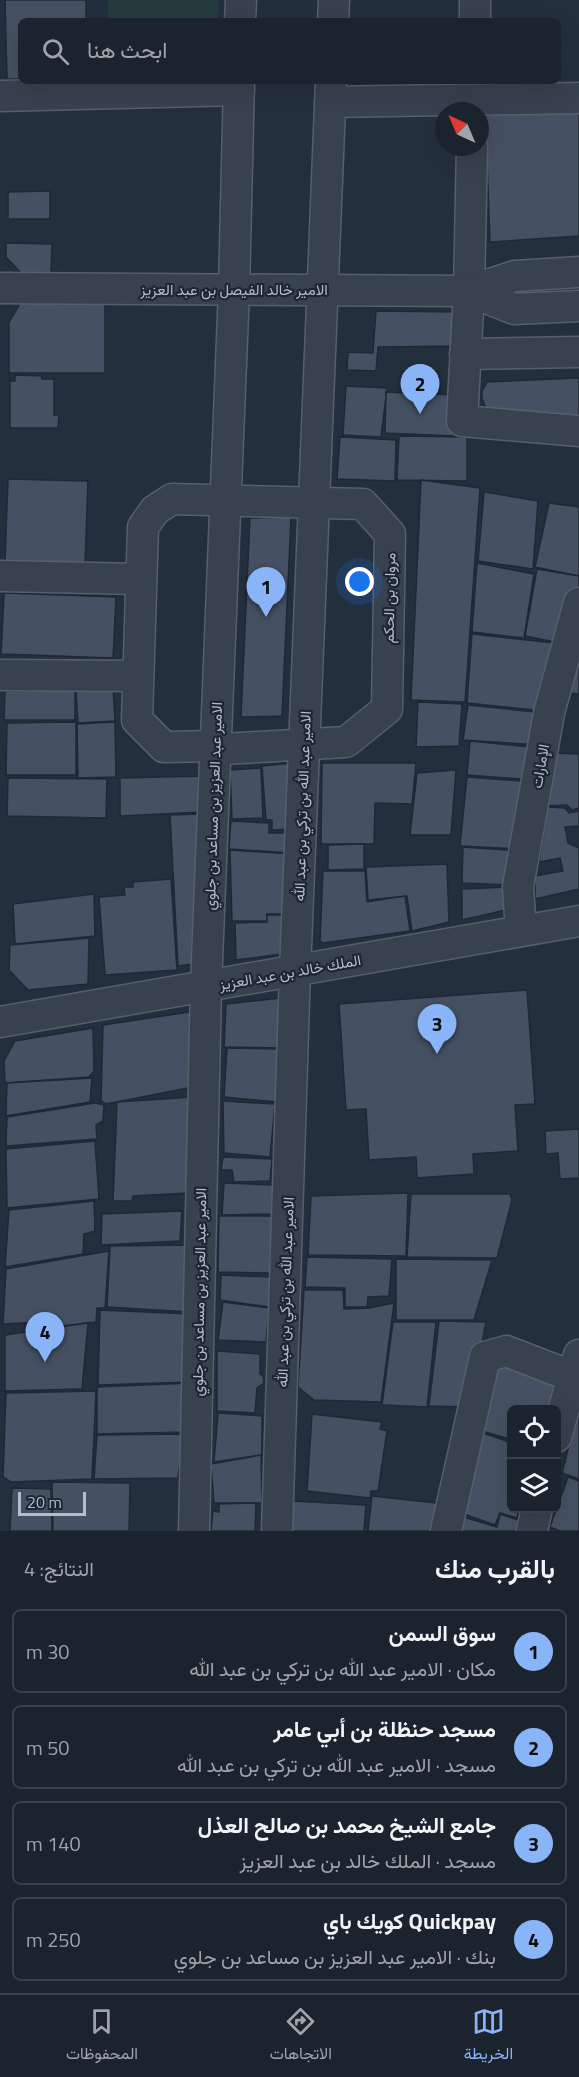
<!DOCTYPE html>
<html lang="ar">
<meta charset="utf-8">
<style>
body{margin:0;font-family:"Titillium Web",Vazirmatn,sans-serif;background:#282f3a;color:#f1f3f6;direction:rtl}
.controls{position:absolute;right:18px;bottom:18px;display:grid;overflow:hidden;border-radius:9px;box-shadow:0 6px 24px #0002}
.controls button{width:54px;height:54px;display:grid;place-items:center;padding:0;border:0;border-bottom:2px solid #39404a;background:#1b232e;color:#f1f3f6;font:30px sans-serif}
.compass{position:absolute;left:435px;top:102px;width:54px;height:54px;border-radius:50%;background:#1b232e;box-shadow:0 6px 24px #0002;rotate:316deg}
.scale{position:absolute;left:18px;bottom:15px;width:68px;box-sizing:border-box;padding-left:6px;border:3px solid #b4bcc9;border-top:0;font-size:16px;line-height:21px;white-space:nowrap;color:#b4bcc9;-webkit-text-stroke:4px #1d2633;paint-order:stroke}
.you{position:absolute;left:360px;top:582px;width:21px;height:21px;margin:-15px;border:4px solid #fff;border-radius:50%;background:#1a73e8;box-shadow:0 0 0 9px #1a73e833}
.badge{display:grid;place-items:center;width:39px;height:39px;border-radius:50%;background:#8ab4f8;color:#111;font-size:20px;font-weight:700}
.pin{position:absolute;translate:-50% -50px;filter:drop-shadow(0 2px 3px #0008)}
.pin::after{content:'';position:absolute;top:32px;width:21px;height:18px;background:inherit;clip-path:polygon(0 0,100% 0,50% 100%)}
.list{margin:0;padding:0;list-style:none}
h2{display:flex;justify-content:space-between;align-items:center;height:78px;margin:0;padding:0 24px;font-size:26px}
h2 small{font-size:20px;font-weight:400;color:#a0a4aa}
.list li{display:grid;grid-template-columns:39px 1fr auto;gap:18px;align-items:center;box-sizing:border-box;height:84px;margin:0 12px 12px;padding:0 12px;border:2px solid #39404a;border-radius:9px}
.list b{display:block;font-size:22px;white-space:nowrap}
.list p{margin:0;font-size:20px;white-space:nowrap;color:#a0a4aa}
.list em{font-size:20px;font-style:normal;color:#a0a4aa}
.icon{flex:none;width:33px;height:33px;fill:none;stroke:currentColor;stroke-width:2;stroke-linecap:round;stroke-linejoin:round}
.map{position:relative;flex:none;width:579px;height:1531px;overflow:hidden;direction:ltr}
.search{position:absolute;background:#1b232e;box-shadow:0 6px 24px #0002;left:18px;right:18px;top:18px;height:66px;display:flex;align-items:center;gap:15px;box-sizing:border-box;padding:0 21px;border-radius:9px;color:#a0a4aa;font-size:22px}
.sheet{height:462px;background:#1b232e}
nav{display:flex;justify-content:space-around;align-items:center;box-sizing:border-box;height:84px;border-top:2px solid #39404a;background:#1b232e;font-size:16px;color:#a0a4aa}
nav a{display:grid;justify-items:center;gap:3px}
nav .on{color:#8ab4f8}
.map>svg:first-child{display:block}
.green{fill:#263c3f}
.building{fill:#455162;stroke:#1f2835;stroke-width:1.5}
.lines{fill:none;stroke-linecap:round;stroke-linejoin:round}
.minor-casing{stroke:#565f6c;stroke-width:33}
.minor{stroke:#38414e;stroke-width:30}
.labels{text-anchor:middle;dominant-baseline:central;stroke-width:4.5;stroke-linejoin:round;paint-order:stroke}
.street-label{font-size:15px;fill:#b4bcc9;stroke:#1d2633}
</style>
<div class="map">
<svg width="579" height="1531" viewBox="0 0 579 1531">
<rect width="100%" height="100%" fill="#242f3e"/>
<path class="green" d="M108,0H218L219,21H108Z"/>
<g class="building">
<path d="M5,0H86V21H21V79H7Z"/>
<path d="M579,103V236L490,242L485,106Z"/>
<path d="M50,191V219H8V192Z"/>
<path d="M6,243L52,244L51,274H22L6,257Z"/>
<path d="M21,302H105V373H9V322Z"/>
<path d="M376,311L456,312V346L378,347L376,371L347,370L348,352L373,353Z"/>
<path d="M15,375L42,376V379H54V415H59L58,428H10V381H15Z"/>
<path d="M579,378V417L486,409L482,398V391L487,382Z"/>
<path d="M346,386L387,388L381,437L343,435Z"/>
<path d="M386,392L456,395L454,436L385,433Z"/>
<path d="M399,436L467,437V481L397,480Z"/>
<path d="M340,437L396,440L395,481L337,479Z"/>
<path d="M8,479L88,481L85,564L5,561Z"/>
<path d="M421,480L480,488L465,702L411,700Z"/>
<path d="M484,492L538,501L533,569L478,561Z"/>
<path d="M549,503L579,507V576L535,567Z"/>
<path d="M291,517L282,716L241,717L250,518Z"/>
<path d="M477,563L534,574L524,638L472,632Z"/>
<path d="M537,569L579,576V597L565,644L525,636Z"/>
<path d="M4,593L116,597L113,658L1,654Z"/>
<path d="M472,634L564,644L545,711L467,703Z"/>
<path d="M579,654V694L568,693Z"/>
<path d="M113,689L115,721L78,723L76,691Z"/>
<path d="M75,690V720H4L5,691Z"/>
<path d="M418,702L462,704L459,746L416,747Z"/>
<path d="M468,705L545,713L540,745L463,740Z"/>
<path d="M76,722V775H6L7,723Z"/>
<path d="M115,722L116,777L78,778L77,724Z"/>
<path d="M470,741L541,748L535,780L467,775Z"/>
<path d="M553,753L579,754V808L572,810L567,805L542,806Z"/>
<path d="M293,763L295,829L272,830V820H266L262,766Z"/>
<path d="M322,763H416L412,804L375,803L374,844H321Z"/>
<path d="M261,768L263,818L232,819L230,770Z"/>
<path d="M456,770L451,835H410L417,773Z"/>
<path d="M202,776L203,812L120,816V778Z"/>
<path d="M467,777L533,782L520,849L460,846Z"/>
<path d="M8,778L107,779L106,818L7,816Z"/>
<path d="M548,807L565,808L569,813L579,811V826L565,827L568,843L579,848V889L535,899V876L563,871L560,858L539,862Z"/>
<path d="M199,814L201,963L178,966L170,815Z"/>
<path d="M231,821L269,823V833H293L292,853L229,849Z"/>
<path d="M364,844V869L328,870V845Z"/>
<path d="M463,847L519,851L513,885L462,883Z"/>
<path d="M230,850L293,854L291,914H267V921H232Z"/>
<path d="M447,864L449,922L412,931L407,896L368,900L366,867Z"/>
<path d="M323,871H365L367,902L405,896L410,931L323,943L320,941Z"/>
<path d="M171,879L177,970L105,975L99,897L125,895L124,887H133V882Z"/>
<path d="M509,887L514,908L462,920V889Z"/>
<path d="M94,894L95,936L15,944L13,904Z"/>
<path d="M267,915H291L290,953L236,960L235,923L267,922Z"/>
<path d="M89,938L88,984L28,990L9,970L10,945Z"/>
<path d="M527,990L535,1104L515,1105L518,1151L473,1154L474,1174L417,1178L416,1157L369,1160L366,1109L346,1110L339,1004Z"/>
<path d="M281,998L280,1048L224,1047L226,1004Z"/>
<path d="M196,1011L193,1087L106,1104L101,1101L103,1025Z"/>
<path d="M93,1028L94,1071L89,1077L5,1083L4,1061L15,1041Z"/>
<path d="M227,1048L278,1049L277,1102L224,1097Z"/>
<path d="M92,1078L90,1102L6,1116L7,1083Z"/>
<path d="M193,1097L190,1193L133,1196L132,1201H113L117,1102Z"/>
<path d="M223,1101L275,1104L270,1157L224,1153Z"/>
<path d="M95,1103L104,1105L103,1121L96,1125L97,1139L6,1146L7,1117Z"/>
<path d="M579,1129V1178L560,1179L558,1153L546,1154L545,1131Z"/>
<path d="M95,1141L99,1199L7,1208L6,1149Z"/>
<path d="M223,1157L272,1159L270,1181L234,1182L232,1170H221Z"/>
<path d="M224,1183L273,1185L272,1214L222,1215Z"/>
<path d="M408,1193L406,1256L308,1255L311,1196Z"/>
<path d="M411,1194H510L512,1200L497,1258L407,1257Z"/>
<path d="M94,1201L95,1231L84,1234L83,1254L5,1267L9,1210Z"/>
<path d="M182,1211L180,1241L101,1245L102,1214Z"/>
<path d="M219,1216H272L270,1273L218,1272Z"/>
<path d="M192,1245L191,1312L107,1307L110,1246Z"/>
<path d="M109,1251L105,1308H97L96,1322L37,1329L38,1322L3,1324L6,1269Z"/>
<path d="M307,1257L392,1259L389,1296L368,1297L367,1307H345V1288L305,1287Z"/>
<path d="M396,1259L492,1260L474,1320H396Z"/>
<path d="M221,1275L271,1277L269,1307L220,1300Z"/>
<path d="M304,1290H343L344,1309L369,1308L394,1303L381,1402L314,1400L298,1387Z"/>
<path d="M223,1302L269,1308L266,1342L218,1340Z"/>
<path d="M100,1310L191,1314L190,1382L98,1385Z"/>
<path d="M439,1321L486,1322L470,1407L429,1406Z"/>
<path d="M393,1322H436L427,1407L382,1405Z"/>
<path d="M88,1323L82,1389L5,1391V1335Z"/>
<path d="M217,1351L260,1354V1374L263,1376L264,1383L257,1388L255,1413L217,1411Z"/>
<path d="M497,1360L559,1381L550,1410H512V1440L482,1431Z"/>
<path d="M191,1383L186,1432L97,1434V1387Z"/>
<path d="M96,1391L92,1479L11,1482L3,1477L6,1393Z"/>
<path d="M579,1406V1479L562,1473Z"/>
<path d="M218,1413L262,1416V1455L214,1462Z"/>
<path d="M312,1414L382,1422L380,1429L387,1431L378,1491H371L370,1498L307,1491Z"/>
<path d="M480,1432L512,1443V1508H519L517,1518L500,1513L495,1525L461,1513Z"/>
<path d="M183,1434L178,1478L94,1479L97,1435Z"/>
<path d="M261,1455L262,1503H214L211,1464Z"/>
<path d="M568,1477L579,1481V1531H560L550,1527Z"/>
<path d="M52,1482L130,1483L129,1531H53Z"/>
<path d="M12,1488L51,1489L52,1531H10Z"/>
<path d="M372,1496L445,1504L439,1531H368Z"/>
<path d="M293,1501L366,1505L364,1531H292Z"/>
<path d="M256,1503L255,1531H211L213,1511L219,1512V1504Z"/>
<path d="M500,1514L524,1522L521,1531H457L460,1516L497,1527Z"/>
</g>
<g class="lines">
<defs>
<g id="minor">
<path d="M240,21L241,0"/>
<path d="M333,21L334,0"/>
<path d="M475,21V0"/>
<path d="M0,96L239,90"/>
<path d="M330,102L579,98"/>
<path d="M472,147L469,291L462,421L579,431"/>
<path d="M0,288L469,291L515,276L579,272"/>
<path d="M469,291L514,309L579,306"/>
<path d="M465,354L579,352"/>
<path d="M172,499L363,504L390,534L387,709L346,742L223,749L215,746L164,747L137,720L143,527L155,510Z"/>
<path d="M0,576L141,579"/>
<path d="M0,675L138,676"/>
<path d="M521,931L518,887L549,713L579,603"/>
<path d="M0,1022L579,921"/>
<path d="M556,1437L579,1355"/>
<path d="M194,1531L206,986L234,289L239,81"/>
<path d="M277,1531L295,971L331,81"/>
<path d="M446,1531L485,1357L506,1351L579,1379"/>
<path d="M532,1531L537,1508"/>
</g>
</defs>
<use href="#minor" class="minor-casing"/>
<use href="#minor" class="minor"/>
</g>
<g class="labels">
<g class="street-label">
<text x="234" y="289">الامير خالد الفيصل بن عبد العزيز</text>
<text transform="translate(389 598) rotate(-89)">مروان بن الحكم</text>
<text transform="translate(540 766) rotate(-80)">الإمارات</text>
<text transform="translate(213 806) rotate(-88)">الامير عبد العزيز بن مساعد بن جلوي</text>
<text transform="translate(302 806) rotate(-88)">الامير عبد الله بن تركي بن عبد الله</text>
<text transform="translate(290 972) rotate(-10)">الملك خالد بن عبد العزيز</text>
<text transform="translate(199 1292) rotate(-89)">الامير عبد العزيز بن مساعد بن جلوي</text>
<text transform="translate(285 1292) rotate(-88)">الامير عبد الله بن تركي بن عبد الله</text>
</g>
</g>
</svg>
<div class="controls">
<button><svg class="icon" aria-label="locate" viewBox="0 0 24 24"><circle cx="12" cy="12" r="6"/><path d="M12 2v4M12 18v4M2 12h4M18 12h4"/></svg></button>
<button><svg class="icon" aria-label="layers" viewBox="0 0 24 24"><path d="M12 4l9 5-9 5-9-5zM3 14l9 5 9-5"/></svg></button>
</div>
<svg class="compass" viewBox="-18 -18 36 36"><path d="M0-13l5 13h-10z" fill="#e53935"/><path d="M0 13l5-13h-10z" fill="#a0a4aa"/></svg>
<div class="scale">20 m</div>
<div class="you"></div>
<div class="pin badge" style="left:266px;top:617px">1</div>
<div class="pin badge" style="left:420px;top:414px">2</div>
<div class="pin badge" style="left:437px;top:1054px">3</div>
<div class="pin badge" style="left:45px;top:1362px">4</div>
<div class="search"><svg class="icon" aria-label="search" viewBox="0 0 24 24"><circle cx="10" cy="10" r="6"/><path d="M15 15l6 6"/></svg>ابحث هنا</div>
</div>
<section class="sheet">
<h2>بالقرب منك<small>النتائج: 4</small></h2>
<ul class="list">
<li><span class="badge">1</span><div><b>سوق السمن</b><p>مكان · الامير عبد الله بن تركي بن عبد الله</p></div><em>30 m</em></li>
<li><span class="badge">2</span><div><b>مسجد حنظلة بن أبي عامر</b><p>مسجد · الامير عبد الله بن تركي بن عبد الله</p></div><em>50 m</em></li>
<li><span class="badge">3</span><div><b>جامع الشيخ محمد بن صالح العذل</b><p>مسجد · الملك خالد بن عبد العزيز</p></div><em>140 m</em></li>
<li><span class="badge">4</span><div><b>Quickpay كويك باي</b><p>بنك · الامير عبد العزيز بن مساعد بن جلوي</p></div><em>250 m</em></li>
</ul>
</section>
<nav>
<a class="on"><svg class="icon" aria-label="map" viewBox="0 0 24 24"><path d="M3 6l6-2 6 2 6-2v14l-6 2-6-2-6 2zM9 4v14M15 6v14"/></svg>الخريطة</a>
<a><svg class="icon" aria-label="directions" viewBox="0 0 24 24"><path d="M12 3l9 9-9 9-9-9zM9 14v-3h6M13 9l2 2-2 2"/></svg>الاتجاهات</a>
<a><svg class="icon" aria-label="saved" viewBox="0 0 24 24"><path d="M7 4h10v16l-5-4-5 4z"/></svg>المحفوظات</a>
</nav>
